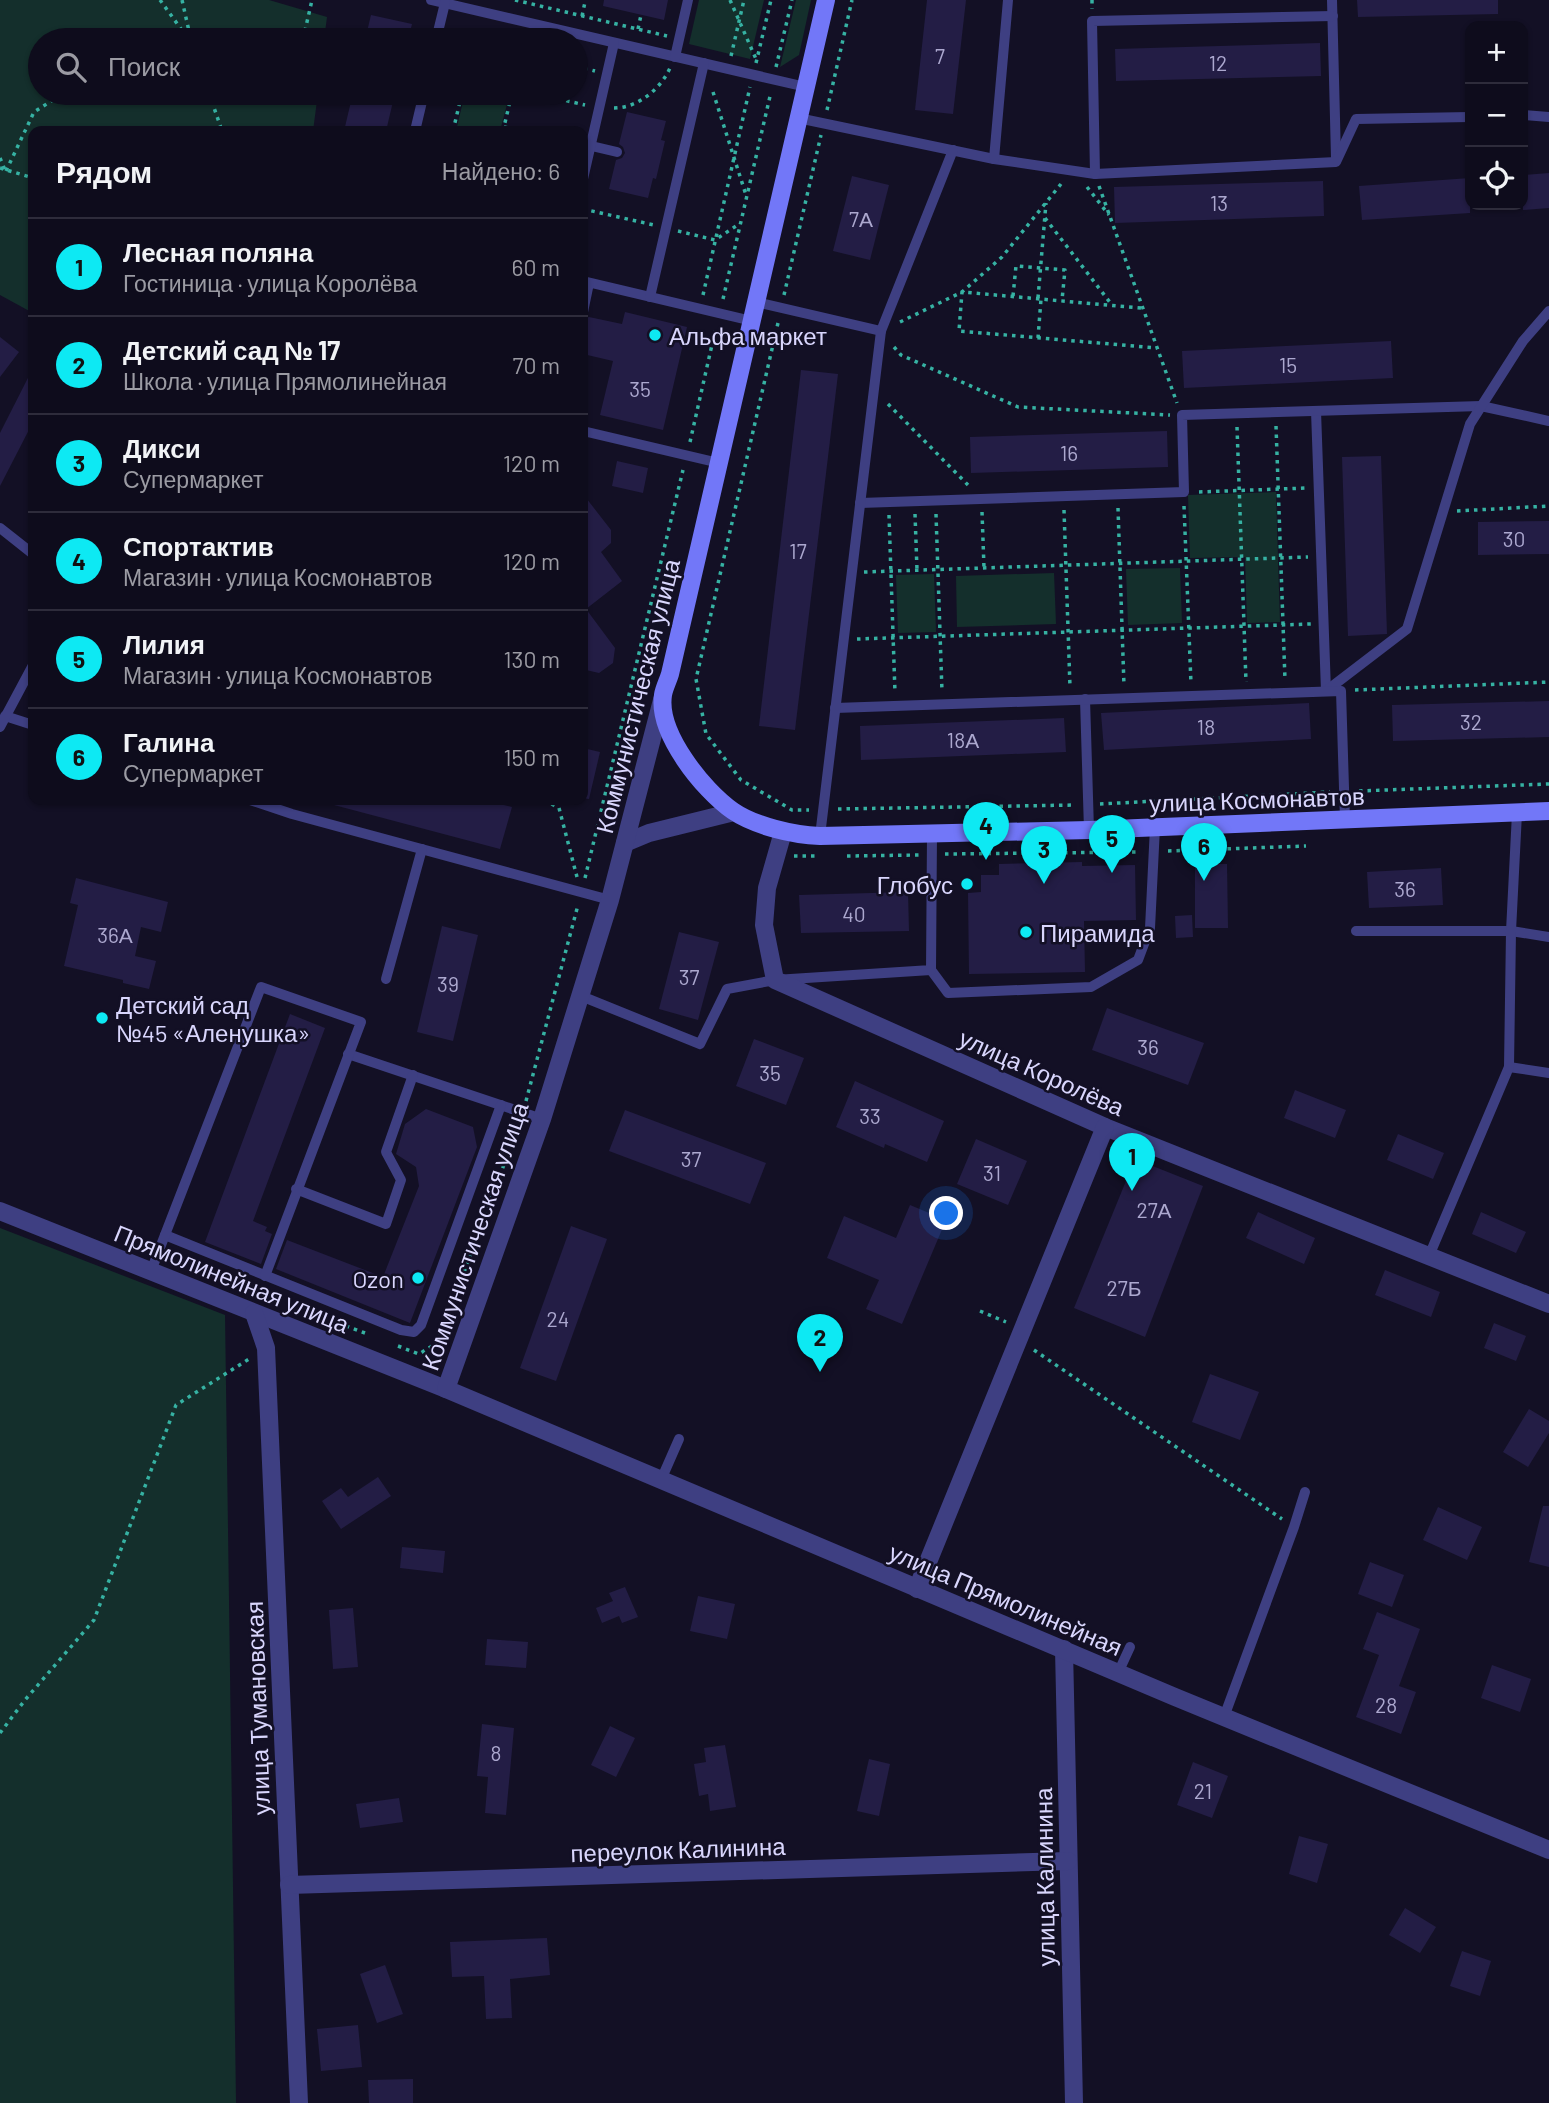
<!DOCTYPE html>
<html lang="ru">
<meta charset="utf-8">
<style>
body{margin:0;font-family:Barlow,sans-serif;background:#1c1a29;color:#f1f3f6}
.controls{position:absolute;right:21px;top:21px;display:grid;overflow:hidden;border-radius:14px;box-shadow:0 2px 5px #0004}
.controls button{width:63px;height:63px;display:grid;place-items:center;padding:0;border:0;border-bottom:2px solid #2e2c3b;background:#0e0c1c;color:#f1f3f6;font:35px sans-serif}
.you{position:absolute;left:947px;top:1214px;width:24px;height:24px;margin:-18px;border:5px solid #fff;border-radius:50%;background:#1a73e8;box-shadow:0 0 0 10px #1a73e833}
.badge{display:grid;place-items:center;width:46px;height:46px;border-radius:50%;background:#0de9f3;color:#111;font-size:23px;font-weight:700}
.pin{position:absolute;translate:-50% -58px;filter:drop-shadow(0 2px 4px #0008)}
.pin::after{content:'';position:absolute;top:37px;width:24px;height:21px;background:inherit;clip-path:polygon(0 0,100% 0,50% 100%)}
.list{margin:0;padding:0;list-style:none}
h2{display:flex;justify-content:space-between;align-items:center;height:91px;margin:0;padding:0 28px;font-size:30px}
h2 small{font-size:23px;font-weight:400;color:#9b9ba3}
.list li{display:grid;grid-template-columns:46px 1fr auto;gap:21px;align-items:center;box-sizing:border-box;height:98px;padding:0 28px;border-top:2px solid #2e2c3b}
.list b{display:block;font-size:26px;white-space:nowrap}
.list p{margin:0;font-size:23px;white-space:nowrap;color:#9b9ba3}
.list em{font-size:23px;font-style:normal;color:#9b9ba3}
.icon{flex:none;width:38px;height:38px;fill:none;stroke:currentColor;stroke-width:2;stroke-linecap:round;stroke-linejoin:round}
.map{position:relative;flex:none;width:1549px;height:2103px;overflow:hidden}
.search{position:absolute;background:#0e0c1c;box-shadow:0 2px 5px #0004;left:28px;top:28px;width:560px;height:77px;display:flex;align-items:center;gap:18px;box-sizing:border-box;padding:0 24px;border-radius:38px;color:#9b9ba3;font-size:26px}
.panel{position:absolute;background:#0e0c1c;box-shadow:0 2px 5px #0004;left:28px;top:126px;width:560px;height:679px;border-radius:14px}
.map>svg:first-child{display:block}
.green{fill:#142f2c}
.building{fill:#231d45}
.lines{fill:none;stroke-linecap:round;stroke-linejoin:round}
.path{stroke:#36b2a3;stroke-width:3.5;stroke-dasharray:3.5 5;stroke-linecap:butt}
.service{stroke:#3e3f82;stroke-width:10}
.minor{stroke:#3e3f82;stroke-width:18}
.tertiary{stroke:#3e3f82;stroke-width:18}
.secondary{stroke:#7277f8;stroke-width:18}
.poi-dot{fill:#0de9f3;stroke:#131025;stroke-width:2.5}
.labels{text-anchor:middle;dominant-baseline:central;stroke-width:5;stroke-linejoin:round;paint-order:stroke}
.number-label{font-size:21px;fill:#aca8cf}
.poi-label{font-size:24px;fill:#d9d6fd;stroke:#131025;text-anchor:start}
.street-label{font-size:24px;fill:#d9d6fd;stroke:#131025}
</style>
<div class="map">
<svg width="1549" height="2103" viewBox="0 0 1549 2103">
<rect width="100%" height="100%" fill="#131025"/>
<g class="green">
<path d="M0,0H269L327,17L324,40H40V93H318L313,131H33V313L0,295Z"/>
<path d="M699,0H764L750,59L689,44Z"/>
<path d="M796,0H811L799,55L780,67Z"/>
<path d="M465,93H510L500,131H456Z"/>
<path d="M1276,492L1280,622L1247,623L1245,557L1190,558L1188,495Z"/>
<path d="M1180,568L1182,623L1128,625L1126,569Z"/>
<path d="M1054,573L1056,624L957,627L956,576Z"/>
<path d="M934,574L936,632L898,633L896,575Z"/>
<path d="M0,1228L225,1315L236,2103H0Z"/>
</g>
<g class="building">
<path d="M604,0H668L664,20L603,6Z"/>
<path d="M927,0H966L953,114L915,110Z"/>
<path d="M1357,0H1498V14L1358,17Z"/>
<path d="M371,15L412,24L408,40H365Z"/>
<path d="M1320,43L1321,76L1116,81L1115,49Z"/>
<path d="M353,93H395L386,131H344Z"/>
<path d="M627,112L666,121L661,140L665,141L656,179L653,178L648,198L609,189L616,160L622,158L625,153L623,147L619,144Z"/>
<path d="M1549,173V208L1523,210V175Z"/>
<path d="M852,176L889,185L870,260L833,251Z"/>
<path d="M1470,178V213L1362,220L1359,186Z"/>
<path d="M1323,181L1324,216L1115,223L1114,187Z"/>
<path d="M625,312L687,327L663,430L600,415L613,361L583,354V320L589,317L622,324Z"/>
<path d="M0,337L19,352L0,377Z"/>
<path d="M1391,341L1393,378L1184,388L1182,351Z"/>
<path d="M33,368V422L0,486V433Z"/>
<path d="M801,370L838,374L795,730L759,726Z"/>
<path d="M1167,431L1168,467L971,473L970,437Z"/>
<path d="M1381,456L1387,634L1348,636L1342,457Z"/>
<path d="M617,461L648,468L643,493L612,486Z"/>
<path d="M583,494L611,530V543L601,552L622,581L586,609L615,648L613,663L599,673L586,670L583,665Z"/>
<path d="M1549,521V554L1478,555V522Z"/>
<path d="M1549,701V737L1393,741L1392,705Z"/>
<path d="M1309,703L1311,739L1104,750L1101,713Z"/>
<path d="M1064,718L1066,752L861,760L860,726Z"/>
<path d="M583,748L600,752L589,799L583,798Z"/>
<path d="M335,800H483L512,807L500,849L334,805Z"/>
<path d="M1082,862V866L1135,865L1136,920L1084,921L1085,972L969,974L968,893L981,892V875H999V864Z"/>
<path d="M1195,864H1227L1228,928H1195Z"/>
<path d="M1441,868L1443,905L1369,908L1367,872Z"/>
<path d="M76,878L168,902L161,932L141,927L135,956L156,961L149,989L123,983V980L64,966L78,905L70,903Z"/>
<path d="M908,892L909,931L801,933L799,895Z"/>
<path d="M1192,915L1193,937L1176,938L1175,916Z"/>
<path d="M442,926L478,935L453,1041L417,1032Z"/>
<path d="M679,932L719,942L698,1020L659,1009Z"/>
<path d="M1107,1008L1204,1043L1188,1085L1092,1050Z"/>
<path d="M290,1014L325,1028L253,1221L267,1227L265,1231L272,1234L261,1264L205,1242Z"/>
<path d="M754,1039L804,1058L786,1105L736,1086Z"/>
<path d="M855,1081L944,1121L927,1162L885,1144L884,1148L836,1127Z"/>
<path d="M1295,1090L1346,1110L1335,1138L1284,1118Z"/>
<path d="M426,1109L473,1127L477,1147L410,1323L276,1269L287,1240L383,1277L419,1186L416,1167L396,1154L405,1124Z"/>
<path d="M625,1110L766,1163L750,1204L609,1151Z"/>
<path d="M1398,1134L1444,1153L1433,1179L1387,1160Z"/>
<path d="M976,1139L1027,1161L1008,1205L957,1184Z"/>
<path d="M1135,1159L1203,1186L1145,1337L1074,1308Z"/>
<path d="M910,1205L946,1220L902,1324L866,1309L879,1280L827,1258L844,1216L896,1238Z"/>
<path d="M1258,1212L1315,1238L1304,1264L1246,1238Z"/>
<path d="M1481,1212L1526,1232L1516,1253L1472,1234Z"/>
<path d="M571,1226L607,1239L556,1381L520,1368Z"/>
<path d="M1385,1270L1440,1292L1431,1317L1375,1295Z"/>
<path d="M1494,1323L1526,1336L1516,1361L1484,1348Z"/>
<path d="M1210,1374L1259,1392L1240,1440L1192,1422Z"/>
<path d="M1529,1409L1549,1421V1433L1528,1467L1503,1452Z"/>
<path d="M378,1477L391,1496L341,1529L322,1501L341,1488L348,1497Z"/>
<path d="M1543,1506H1549V1567L1529,1562Z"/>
<path d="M1438,1507L1482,1527L1467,1560L1423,1540Z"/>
<path d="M402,1547L445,1551L443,1573L400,1568Z"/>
<path d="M1370,1562L1404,1575L1392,1607L1358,1594Z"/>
<path d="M625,1587L638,1617L622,1623L619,1616L602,1623L596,1608L613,1601L609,1593Z"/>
<path d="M698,1596L735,1604L727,1639L690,1631Z"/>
<path d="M353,1608L358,1667L333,1669L329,1610Z"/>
<path d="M1377,1612L1420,1629L1399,1686L1416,1692L1401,1734L1356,1717L1379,1655L1363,1649Z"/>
<path d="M487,1639L528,1642L526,1668L485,1665Z"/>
<path d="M1492,1665L1531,1679L1520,1712L1481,1698Z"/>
<path d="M482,1724L514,1728L506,1815L485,1813L488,1777L477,1776Z"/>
<path d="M610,1726L635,1738L616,1777L591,1765Z"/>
<path d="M725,1745L736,1807L710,1811L708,1794L699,1796L694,1764L706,1762L704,1748Z"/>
<path d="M869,1759L890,1764L879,1816L857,1811Z"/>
<path d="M1193,1762L1228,1776L1212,1818L1177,1805Z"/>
<path d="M399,1798L403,1822L360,1828L356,1804Z"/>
<path d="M1299,1836L1328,1844L1317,1883L1289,1874Z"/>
<path d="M1405,1908L1436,1927L1420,1953L1389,1935Z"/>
<path d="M547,1938L550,1975L510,1979L512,2018L486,2019L484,1976L452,1977L450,1942Z"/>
<path d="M1462,1951L1491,1961L1480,1996L1450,1986Z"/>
<path d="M385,1965L403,2014L377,2023L360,1974Z"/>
<path d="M358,2025L362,2067L321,2071L317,2029Z"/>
<path d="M413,2079V2103H369L368,2080Z"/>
</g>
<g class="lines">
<g class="path">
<path d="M160,0L189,40"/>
<path d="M182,0L191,40"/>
<path d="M515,0L667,36"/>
<path d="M730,0L756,59"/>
<path d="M1092,0V9"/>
<path d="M582,16L585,2"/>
<path d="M638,29L641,15"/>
<path d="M449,37L464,40"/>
<path d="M292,40L304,35L312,0"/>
<path d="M474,40L477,25"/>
<path d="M731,56L744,0"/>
<path d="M756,63L771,0"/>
<path d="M576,66L595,71"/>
<path d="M776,67L792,0"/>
<path d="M713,92L746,195"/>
<path d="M209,93L222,131"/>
<path d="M533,93L585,105"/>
<path d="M566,101L568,93"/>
<path d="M614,108C637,108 660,90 670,68"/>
<path d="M827,110L852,0"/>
<path d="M504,127L519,130"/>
<path d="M453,131L462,93"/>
<path d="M503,131L512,93"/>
<path d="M0,158L5,170"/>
<path d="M0,168L33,178"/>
<path d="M6,171L34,112L64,93"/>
<path d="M1099,186L1177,403"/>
<path d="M1087,187L1109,215"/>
<path d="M583,209L654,225"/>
<path d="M1045,218L1112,305"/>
<path d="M678,231L715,240L739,224"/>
<path d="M703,295L750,87"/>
<path d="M784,295L821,135"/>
<path d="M1013,296L1016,266L1065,270L1062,300"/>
<path d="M1038,298L1046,203"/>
<path d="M723,299L771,92"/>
<path d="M1141,308L962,292L959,331L1157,348"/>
<path d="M900,322L962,292L1002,257L1061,184"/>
<path d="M778,323L696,679L706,734L741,780L792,810H809"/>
<path d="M1038,338L1041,299"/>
<path d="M894,347L901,355L1018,407L1170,415"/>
<path d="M888,404L968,485"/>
<path d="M1276,426L1285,680"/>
<path d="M1237,427L1246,682"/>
<path d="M690,442L716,327"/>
<path d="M1199,492L1306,488"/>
<path d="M1184,506L1191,684"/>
<path d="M1118,508L1124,686"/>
<path d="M1064,510L1070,687"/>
<path d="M1457,511L1549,506"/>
<path d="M982,512L984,568"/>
<path d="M915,514L917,570"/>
<path d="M936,514L942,692"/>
<path d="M889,515L895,693"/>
<path d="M864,572L1308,557"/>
<path d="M857,639L1311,624"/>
<path d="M1355,690L1549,682"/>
<path d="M1359,791L1549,784"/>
<path d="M544,800L559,808L577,877"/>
<path d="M1100,804L1330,792"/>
<path d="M838,809L1075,805"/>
<path d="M1168,851L1306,846"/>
<path d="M945,854L1140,852"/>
<path d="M794,856H818"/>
<path d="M847,856L919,855"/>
<path d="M585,878L683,470"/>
<path d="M526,1101L578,905"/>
<path d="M306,1311L365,1333"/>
<path d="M980,1311L1006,1322"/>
<path d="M398,1346L419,1354L432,1346L443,1329L509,1151"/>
<path d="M1034,1350L1282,1519"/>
<path d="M0,1733L25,1700L94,1620L176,1405L249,1359"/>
</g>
<g class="service">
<path d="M431,0L806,87"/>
<path d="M1332,0L1336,158"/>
<path d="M436,40L445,3"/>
<path d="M675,57L688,0"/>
<path d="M1523,115L1549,117"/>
<path d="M798,118L994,159L1095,174L1336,162L1356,119L1470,117"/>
<path d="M415,131L424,93"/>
<path d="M583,144L617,152"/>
<path d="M994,159L1008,0"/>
<path d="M1095,174L1092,21L1333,16"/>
<path d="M583,179L614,43"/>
<path d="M583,281L752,321"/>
<path d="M650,297L704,63"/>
<path d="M756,302L881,331"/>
<path d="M583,312L589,283"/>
<path d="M1316,411L1326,691"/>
<path d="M583,431L719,463"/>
<path d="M860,503L1184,492L1182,415L1481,406L1549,421"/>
<path d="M0,528L33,554"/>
<path d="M1326,691L1407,629L1470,424L1523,341L1549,311"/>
<path d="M1085,699L1089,830"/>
<path d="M835,708L1341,691L1345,820"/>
<path d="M5,716L33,725"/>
<path d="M0,727L33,665"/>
<path d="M250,800L292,814L610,900"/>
<path d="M820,836L881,331L953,150"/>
<path d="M1356,931H1511L1549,937"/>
<path d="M931,970L948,993L1091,987L1138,960L1150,928L1155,827"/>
<path d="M386,979L422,849"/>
<path d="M581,996L700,1044L727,989L775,980L931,970L932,834"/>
<path d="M348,1054L542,1119"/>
<path d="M1509,1067L1549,1073"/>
<path d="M296,1189L386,1224L401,1180L386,1152L413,1075"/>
<path d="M165,1235L401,1330L414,1332L421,1325L501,1105"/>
<path d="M1429,1256L1509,1067L1511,931L1517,813"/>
<path d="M151,1271L261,987L361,1022L265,1276"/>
<path d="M661,1480L679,1439"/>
<path d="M1118,1673L1130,1647"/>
<path d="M1224,1717L1294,1527L1305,1492"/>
</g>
<g class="minor">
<path d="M783,832L767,888L764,925L775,980L1105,1127L1549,1304"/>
<path d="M625,843L649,833L734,812"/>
<path d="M0,1211L446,1389"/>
<path d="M254,1313L266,1348L299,2103"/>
<path d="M917,1589L1105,1127"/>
<path d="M1064,1649L1074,2103"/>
<path d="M289,1885L1068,1861"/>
</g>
<path class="tertiary" d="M662,700L610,900L542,1119L446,1389L1175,1697L1549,1850"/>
<path class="secondary" d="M826,0L670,674C668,681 664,688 663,695C657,733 703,790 733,811C755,826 793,835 820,836L1089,830L1549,811"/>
</g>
<g class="poi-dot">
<circle cx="655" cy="335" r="7"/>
<circle cx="967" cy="884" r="7"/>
<circle cx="1026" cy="932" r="7"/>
<circle cx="102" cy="1018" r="7"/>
<circle cx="418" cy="1278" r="7"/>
</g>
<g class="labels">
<g class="number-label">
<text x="940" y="55">7</text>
<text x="1218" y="62">12</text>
<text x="1219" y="202">13</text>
<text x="861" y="218">7А</text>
<text x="1288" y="364">15</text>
<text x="640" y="388">35</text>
<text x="1069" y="452">16</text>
<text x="1514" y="538">30</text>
<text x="798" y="550">17</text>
<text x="1471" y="721">32</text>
<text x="1206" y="726">18</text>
<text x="963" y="739">18А</text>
<text x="1405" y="888">36</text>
<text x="854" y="913">40</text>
<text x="115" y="934">36А</text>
<text x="689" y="976">37</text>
<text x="448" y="983">39</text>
<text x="1148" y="1046">36</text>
<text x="770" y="1072">35</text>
<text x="870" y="1115">33</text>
<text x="691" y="1158">37</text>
<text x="992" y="1172">31</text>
<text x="1154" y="1209">27А</text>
<text x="1124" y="1287">27Б</text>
<text x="558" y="1318">24</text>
<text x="1386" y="1704">28</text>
<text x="496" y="1752">8</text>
<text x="1203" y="1790">21</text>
</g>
<g class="poi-label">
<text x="669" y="335">Альфа маркет</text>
<text x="953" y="884" text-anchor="end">Глобус</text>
<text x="1040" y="932">Пирамида</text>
<text x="116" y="1004">Детский сад<tspan x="116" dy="28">№45 «Аленушка»</tspan></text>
<text x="404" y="1278" text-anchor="end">Ozon</text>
</g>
<g class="street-label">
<text transform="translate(637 696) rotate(-76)">Коммунистическая улица</text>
<text transform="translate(1257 799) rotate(-2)">улица Космонавтов</text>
<text transform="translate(1042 1072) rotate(24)">улица Королёва</text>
<text transform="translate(474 1236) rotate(-71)">Коммунистическая улица</text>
<text transform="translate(232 1278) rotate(22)">Прямолинейная улица</text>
<text transform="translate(1006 1599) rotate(23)">улица Прямолинейная</text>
<text transform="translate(257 1708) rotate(-92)">улица Тумановская</text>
<text transform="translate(678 1849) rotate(-2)">переулок Калинина</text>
<text transform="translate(1044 1877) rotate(-91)">улица Калинина</text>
</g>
</g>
</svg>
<div class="controls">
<button>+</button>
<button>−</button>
<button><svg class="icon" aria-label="locate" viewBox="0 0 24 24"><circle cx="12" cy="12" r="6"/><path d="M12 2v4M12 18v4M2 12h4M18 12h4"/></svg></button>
</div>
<div class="you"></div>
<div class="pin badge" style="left:1132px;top:1191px">1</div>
<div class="pin badge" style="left:820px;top:1372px">2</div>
<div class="pin badge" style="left:1044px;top:884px">3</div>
<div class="pin badge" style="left:986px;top:860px">4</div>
<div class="pin badge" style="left:1112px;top:873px">5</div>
<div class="pin badge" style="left:1204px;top:881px">6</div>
<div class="search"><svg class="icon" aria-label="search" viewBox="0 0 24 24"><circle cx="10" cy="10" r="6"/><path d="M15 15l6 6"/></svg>Поиск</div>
<section class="panel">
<h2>Рядом<small>Найдено: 6</small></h2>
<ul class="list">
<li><span class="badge">1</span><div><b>Лесная поляна</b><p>Гостиница · улица Королёва</p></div><em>60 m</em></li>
<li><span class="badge">2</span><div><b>Детский сад № 17</b><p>Школа · улица Прямолинейная</p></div><em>70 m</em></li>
<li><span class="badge">3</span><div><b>Дикси</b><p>Супермаркет</p></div><em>120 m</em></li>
<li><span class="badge">4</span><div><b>Спортактив</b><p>Магазин · улица Космонавтов</p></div><em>120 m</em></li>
<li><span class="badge">5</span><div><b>Лилия</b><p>Магазин · улица Космонавтов</p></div><em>130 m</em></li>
<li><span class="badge">6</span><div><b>Галина</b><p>Супермаркет</p></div><em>150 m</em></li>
</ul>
</section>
</div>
